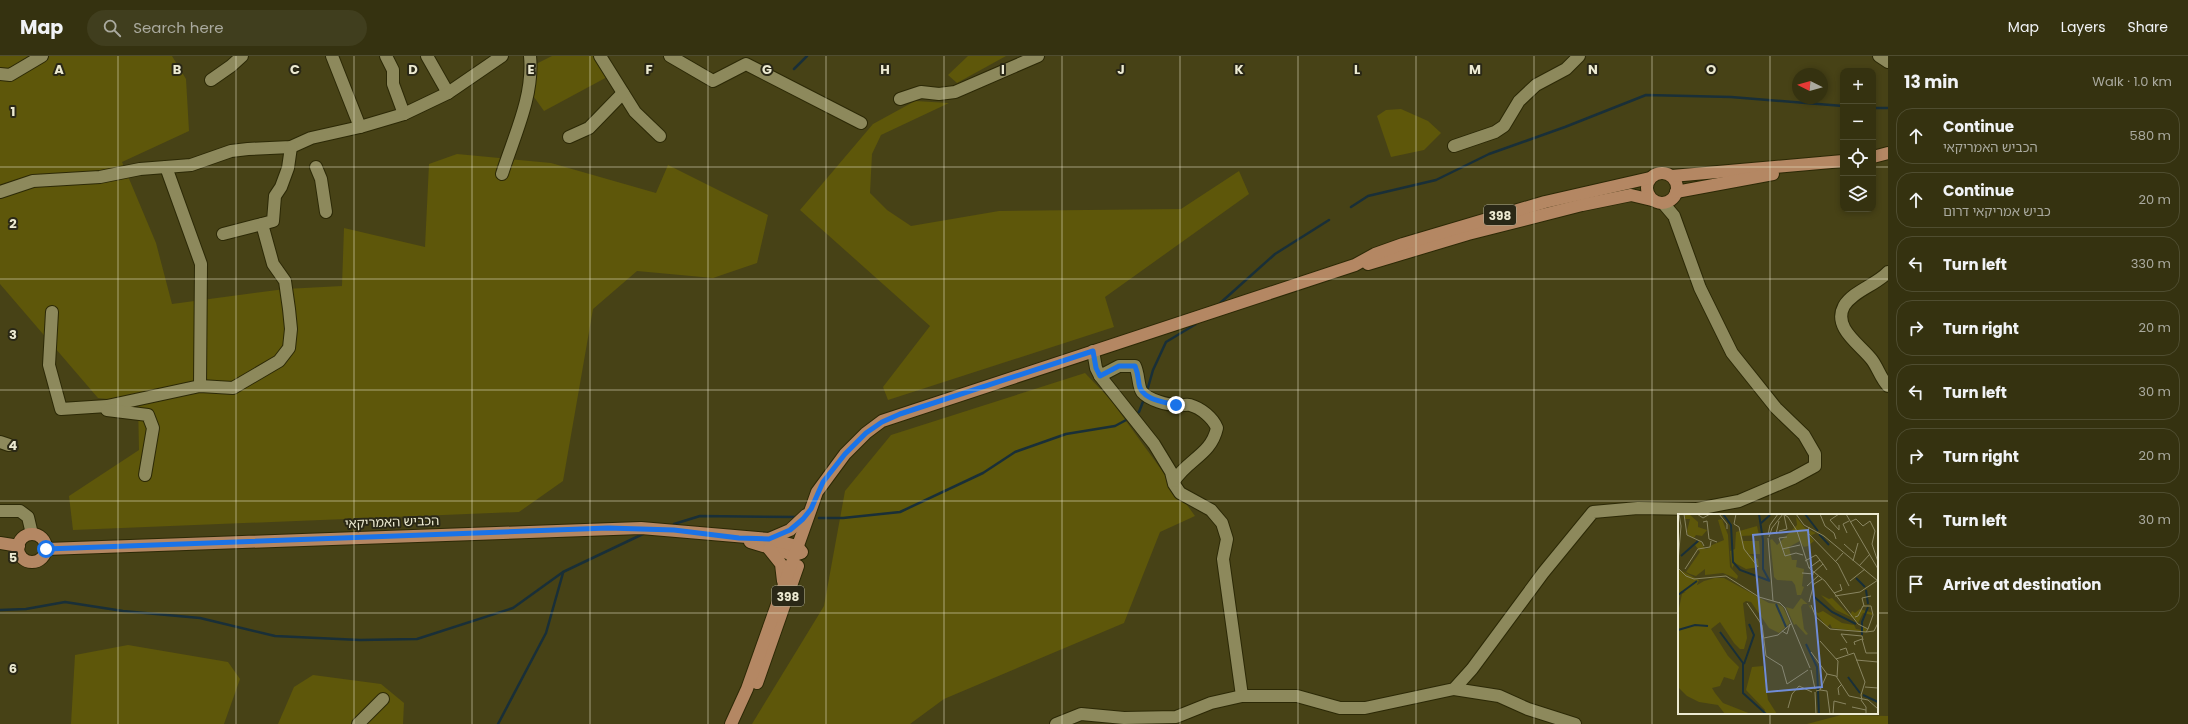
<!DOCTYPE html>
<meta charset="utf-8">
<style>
body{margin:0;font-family:Poppins,"Noto Sans Hebrew",sans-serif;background:#403e1e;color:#f1f3f6}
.controls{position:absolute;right:12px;top:12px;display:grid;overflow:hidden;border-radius:8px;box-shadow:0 2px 6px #0003}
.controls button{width:36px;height:36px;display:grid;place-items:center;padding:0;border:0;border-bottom:1px solid #4f4d30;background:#353210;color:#f1f3f6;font:20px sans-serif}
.compass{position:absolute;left:1792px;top:12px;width:36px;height:36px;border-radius:50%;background:#353210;box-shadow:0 2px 6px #0003;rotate:275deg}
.stop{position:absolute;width:12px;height:12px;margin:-9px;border:3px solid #1a73e8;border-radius:50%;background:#fff}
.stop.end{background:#1a73e8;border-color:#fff;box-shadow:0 1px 4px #0008}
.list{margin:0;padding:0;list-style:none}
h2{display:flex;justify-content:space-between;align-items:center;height:52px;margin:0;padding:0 16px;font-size:17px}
h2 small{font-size:13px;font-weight:400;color:#aaaa9f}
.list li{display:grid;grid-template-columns:26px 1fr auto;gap:12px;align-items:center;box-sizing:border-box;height:56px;margin:0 8px 8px;padding:0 8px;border:1px solid #4f4d30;border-radius:16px}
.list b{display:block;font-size:15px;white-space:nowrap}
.list p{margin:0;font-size:13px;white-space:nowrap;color:#aaaa9f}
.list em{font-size:13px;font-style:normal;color:#aaaa9f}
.icon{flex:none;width:22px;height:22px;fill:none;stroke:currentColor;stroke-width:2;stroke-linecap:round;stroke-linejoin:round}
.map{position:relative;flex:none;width:1888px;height:668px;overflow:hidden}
header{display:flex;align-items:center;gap:24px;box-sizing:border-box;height:56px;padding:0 20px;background:#353210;border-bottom:1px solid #4f4d30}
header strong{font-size:19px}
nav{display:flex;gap:22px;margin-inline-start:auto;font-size:14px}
.search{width:280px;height:36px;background:#403e1e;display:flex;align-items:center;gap:10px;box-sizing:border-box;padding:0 14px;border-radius:22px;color:#aaaa9f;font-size:15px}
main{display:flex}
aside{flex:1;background:#353210}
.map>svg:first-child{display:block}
.green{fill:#5e570a}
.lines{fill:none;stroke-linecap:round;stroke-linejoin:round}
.stream{stroke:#192f38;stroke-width:2.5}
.minor-casing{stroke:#2c2906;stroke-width:14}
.major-casing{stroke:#2c2906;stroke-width:14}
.minor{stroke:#8d895c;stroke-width:12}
.major{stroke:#b48763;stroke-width:12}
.route{stroke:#1a73e8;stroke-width:5}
.grid{fill:none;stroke:#ecead2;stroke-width:1;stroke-opacity:0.55}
.labels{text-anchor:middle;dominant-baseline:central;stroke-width:4;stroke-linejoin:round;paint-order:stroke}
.shield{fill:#2a2816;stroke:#b2b09a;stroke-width:1}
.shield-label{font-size:12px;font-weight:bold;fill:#ecead2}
.street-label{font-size:13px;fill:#ecead2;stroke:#2a2816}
.inset-river{fill:none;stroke:#192f38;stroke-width:2}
.inset-road{fill:none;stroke:#898561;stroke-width:1}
.view{fill:#708cd6;fill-opacity:0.15;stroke:#708cd6;stroke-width:2}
.inset-edge{fill:none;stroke:#ecead2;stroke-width:2}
.grid-label{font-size:13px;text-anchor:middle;font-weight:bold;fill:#ecead2;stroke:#2a2816;stroke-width:4;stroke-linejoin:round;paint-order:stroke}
</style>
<header>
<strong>Map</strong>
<div class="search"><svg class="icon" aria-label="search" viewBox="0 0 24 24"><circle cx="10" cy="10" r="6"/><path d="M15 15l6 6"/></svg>Search here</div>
<nav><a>Map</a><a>Layers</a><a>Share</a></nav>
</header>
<main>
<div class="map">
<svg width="1888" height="668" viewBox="0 0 1888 668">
<rect width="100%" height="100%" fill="#474216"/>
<g class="green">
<path d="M0,0H172L186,23L189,75L122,106L156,187L172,248L285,233L342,230L344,172L425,191L429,108L457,98L551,107L656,137L668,109L768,159L757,207L713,222L637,215L593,253L563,425L519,456L73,474L69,440L139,394L138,346L98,342L0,228Z"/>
<path d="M552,0H595L609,20L544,55L534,41L536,8Z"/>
<path d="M968,0H1006L957,27L948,19Z"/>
<path d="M915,45L949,47L881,79L872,98L870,137L887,154L911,170L999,155L1181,153L1239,115L1249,138L1105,241L1114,271L888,344L883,331L930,270L800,154L873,68Z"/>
<path d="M1401,53L1428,65L1441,77L1424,94L1391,101L1377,60L1386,54Z"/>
<path d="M1085,317L1110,343L1195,460L1160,476L1124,567L944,643L910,668H752L824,550L845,435L891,379Z"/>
<path d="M128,589L228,606L240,623L224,668H71L75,599Z"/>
<path d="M313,619L381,628L404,647L403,668H278L294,631Z"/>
<path d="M1841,659L1888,660V668H1807Z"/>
</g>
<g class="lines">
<g class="stream">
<path d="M794,13L807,0"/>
<path d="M1873,52H1888"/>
<path d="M1351,151L1368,140L1436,124L1489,98L1565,71L1646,39L1731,41L1843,50"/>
<path d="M1218,249L1275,198L1329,164"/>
<path d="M1147,335L1153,314L1166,286L1196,268"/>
<path d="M1134,359L1139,356L1144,343"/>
<path d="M819,462H843L900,456L983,417L1015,396L1066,378L1115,370L1128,363"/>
<path d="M674,468L700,460L798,461"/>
<path d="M0,554L26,553L65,546L123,555L200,562L275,580L360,584L417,583L513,552L563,516L643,478"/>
<path d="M498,668L546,577L563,517"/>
</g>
<defs>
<g id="minor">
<path d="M332,0L360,71"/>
<path d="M386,0L393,14V28L404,58"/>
<path d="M427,0L448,37"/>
<path d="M600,0L635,56L660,80"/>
<path d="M670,0L713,25L746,8L861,67"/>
<path d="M1879,0L1888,6"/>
<path d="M0,18L10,19L42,0"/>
<path d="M211,24L231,10L242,0"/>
<path d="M900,43L921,36L939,38L955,36L1038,0"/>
<path d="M569,81L589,72L623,37"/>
<path d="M1454,90L1495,76L1504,70L1519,45L1536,29L1566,13L1579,0"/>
<path d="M166,111L201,208L200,330"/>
<path d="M316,111L321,123L326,156"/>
<path d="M502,118C514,80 534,40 530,0"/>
<path d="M0,136L33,125L100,121L140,113L191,109L231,95L248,93L291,91L311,82L360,71L404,58L448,37L502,0"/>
<path d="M223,178L262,168"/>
<path d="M1888,216C1876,229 1853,235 1844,250C1832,272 1861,289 1872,304C1878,312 1881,323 1888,330"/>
<path d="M52,256L49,309L61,353L107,350L200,330L233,332L279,305L289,292L291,273L289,253L285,225L273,208L262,168L273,165L275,140L281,131L288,112L291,91"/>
<path d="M1093,295L1096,312L1100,320L1154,388L1171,416L1174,428L1180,437L1211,454L1222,467L1227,483L1223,503L1242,640"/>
<path d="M1100,320L1119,310H1135C1139,318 1138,331 1142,336C1149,344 1167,349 1177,349C1181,350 1186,348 1190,349C1201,352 1213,362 1217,372C1211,399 1188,403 1174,425"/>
<path d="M107,354L148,359L153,372L145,419"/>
<path d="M0,386L9,389"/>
<path d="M0,455H20L28,461L32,478"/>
<path d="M1454,633L1499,640L1528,653L1575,668"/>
<path d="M358,668L383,643"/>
<path d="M1056,668L1081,658L1124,662L1176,661L1211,647L1242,640H1297L1340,652H1365L1454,633L1472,613L1543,517L1593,456L1638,452L1697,453L1739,445L1793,422L1815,410V398L1804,379L1776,352L1732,297L1700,232L1674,160L1663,147"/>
</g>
<g id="major">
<path d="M1873,101L1888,97"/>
<circle cx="1662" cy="132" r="15"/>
<path d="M1672,120L1843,105"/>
<path d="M1676,136L1773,118"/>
<path d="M1368,208L1468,178L1582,149L1631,139L1652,144"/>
<circle cx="32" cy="492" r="14"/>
<path d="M769,483L790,474L806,459"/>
<path d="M750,486L794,499L801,497"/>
<path d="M0,487L19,490"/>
<path d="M46,493L641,472L769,483L797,490L802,496"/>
<path d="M769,493L781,508L783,525"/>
<path d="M757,627L798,510"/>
<path d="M731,668L747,633L817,436L845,398L866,377L882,365L1355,209L1375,198L1403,188L1545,146L1650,122"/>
</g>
</defs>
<use href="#minor" class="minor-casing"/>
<use href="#major" class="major-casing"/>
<use href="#minor" class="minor"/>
<use href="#major" class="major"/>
</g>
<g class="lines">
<path class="route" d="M46,493L608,472L674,474L739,482L769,483L790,474L803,463L811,453L823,426L845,398L866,377L882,366L900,358L1093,295L1096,312L1100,320L1119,310H1135C1138,317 1138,321 1139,328C1141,344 1165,346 1176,349"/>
</g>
<path class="grid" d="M118,0V668M236,0V668M354,0V668M472,0V668M590,0V668M708,0V668M826,0V668M944,0V668M1062,0V668M1180,0V668M1298,0V668M1416,0V668M1534,0V668M1652,0V668M1770,0V459M0,111H1843M1873,111H1888M0,223H1888M0,334H1888M0,445H1888M0,557H1679M1877,557H1888M1770,657V668"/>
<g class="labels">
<g class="shield">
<rect x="1484" y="149" width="32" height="20" rx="3"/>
<rect x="772" y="530" width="32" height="20" rx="3"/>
</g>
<g class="shield-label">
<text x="1500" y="159">398</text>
<text x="788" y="540">398</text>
</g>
<g class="street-label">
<text transform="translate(392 466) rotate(-2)">הכביש האמריקאי</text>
</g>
</g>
<g transform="translate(1678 458)">
<rect width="200" height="200" fill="#474216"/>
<path d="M7,0H11L20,8V13L29,16L24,22L18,21L16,24L10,21L9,17L12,5H7ZM118,3L127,14L138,19L132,22L136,27L130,32L126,33L122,27L111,33L114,46H119L118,53L126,55L124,72L126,73L123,81H119L117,71L114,67L99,66L96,63L92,26L94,25L99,31L119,11ZM44,5L50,21L52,53L60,62L59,65L45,59L27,61V55L18,62L12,60L8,58L22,38L17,31L22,27L27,35L31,34L34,31L46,26L40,6ZM79,12L81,21L64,22L65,27H81L82,40H71L80,45L81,53L68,55L57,49L54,54L52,37L57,35L58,18ZM0,55L21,66L18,73L7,78L3,77L0,88ZM37,64H46L91,89L100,90L105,93L112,109L101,119L91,114L73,88L68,87L65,89L69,124L66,135H62L56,129L42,108L33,115L50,142L61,153L56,166L46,163L42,172L34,174L37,179L45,189L73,200H47L40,191L21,188L9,182L0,173V106L1,129V94L4,80L26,67ZM143,81L151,85L154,84L172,102L174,97L177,99L182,95L195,99L194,101L185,99L180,109L177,105L158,96ZM123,84L133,93V96L130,90H125L123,93L126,115L130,120L128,121L118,110L116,111L108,93L115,95ZM135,96L140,99L145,97L164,109L176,111L178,115L183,116L184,112L189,115L188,118L154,114L152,110L149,113ZM85,152L90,186L99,200H85L87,196L68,176L74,153Z" fill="#5e570a"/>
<path class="inset-river" d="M45,0L53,11L55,48L62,56L92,67M81,0L85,26V55L91,66M127,0L140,17M82,10L92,1M141,20L151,31M3,42L20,27M178,64L187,73M188,76L190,90M0,81L19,67M135,82L154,98L178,110M98,90L108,113M0,116L17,111L30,112M42,118L65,149V179L88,200M184,121V108L190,93M128,130L139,153L140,176M66,150L76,121L71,110M170,163L182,179M140,177L141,200M185,181L200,188"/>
<path class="inset-road" d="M6,0L9,21L24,28L26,32M19,0L25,4L32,0M41,0L49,10V15M58,0L56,10L61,13L66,35L80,53M105,0L110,3L119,17L131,54L147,67L180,110L190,115L188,118L152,115L138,103L133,91M118,0L126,11L146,22L200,67M142,0L147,12L156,19L158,25M168,0L200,55M25,8L29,7L31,25L39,28M172,8L178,5L185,12L192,7L197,17L194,30L200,48M161,11V16L152,6L161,0M131,13L130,19L160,50L171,72M101,17L109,15L106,1M169,19L165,10L171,7M98,20L101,7M90,21L92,11L100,0M91,23L94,14L105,0M109,23L101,24L107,42L118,39L125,41M90,24L95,87M166,30L176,39M104,35L122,31M127,47L138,41L145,50M175,47L180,29M0,48L3,12L1,0M157,48L165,39M181,52L192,40M0,54L8,62L16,65L48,62L81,83L102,89M131,54L142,46M7,55L20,35L32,33L33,27M124,59L136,60M135,59L145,50L149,56M172,67L187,55M129,72L140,62M156,79L164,76L162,70M157,82L182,78L200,66M101,88L107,94L132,154M131,88L136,70L144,65M69,89L84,111L88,142L104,152L109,170L130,156M186,92L184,84L193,82M177,103L180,102L185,92H193L195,101L190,115M104,117L109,120L112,110M188,118L196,117L200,109M86,124L100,121L114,109M142,127L160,147L159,163M169,129L163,120L184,122L185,126M177,131L176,128L184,125L188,139H200M162,136L168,134L170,140M133,138L149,160M158,145L176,139L187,168L183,181L184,186M178,146L200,148M133,156L137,175M187,173L200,174M142,176L149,177L152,200M138,177L142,176L149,160L158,162L171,182L190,186L200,195M137,178L138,200M161,181L160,174L164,170M183,186L188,193V200M174,193L188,196M110,194L114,180L121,172L134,178M155,200L156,187L168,190"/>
<path class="view" d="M130,16L144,173L89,178L75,21Z"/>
<rect width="200" height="200" class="inset-edge"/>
</g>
<g class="grid-label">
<text x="59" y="18">A</text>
<text x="177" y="18">B</text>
<text x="295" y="18">C</text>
<text x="413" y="18">D</text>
<text x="531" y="18">E</text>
<text x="649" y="18">F</text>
<text x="767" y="18">G</text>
<text x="885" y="18">H</text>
<text x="1003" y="18">I</text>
<text x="1121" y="18">J</text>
<text x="1239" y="18">K</text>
<text x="1357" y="18">L</text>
<text x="1475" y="18">M</text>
<text x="1593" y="18">N</text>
<text x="1711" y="18">O</text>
<text x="13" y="60">1</text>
<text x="13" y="172">2</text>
<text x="13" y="283">3</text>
<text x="13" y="394">4</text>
<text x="13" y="506">5</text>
<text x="13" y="617">6</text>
</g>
</svg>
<div class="controls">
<button>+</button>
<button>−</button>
<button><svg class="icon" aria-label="locate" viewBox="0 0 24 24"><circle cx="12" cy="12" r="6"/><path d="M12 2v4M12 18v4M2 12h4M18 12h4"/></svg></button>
<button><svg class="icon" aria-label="layers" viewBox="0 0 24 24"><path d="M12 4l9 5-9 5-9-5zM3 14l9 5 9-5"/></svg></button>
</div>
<svg class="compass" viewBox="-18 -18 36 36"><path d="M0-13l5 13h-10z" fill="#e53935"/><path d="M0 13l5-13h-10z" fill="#aaaa9f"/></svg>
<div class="stop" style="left:46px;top:493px"></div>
<div class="stop end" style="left:1176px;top:349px"></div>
</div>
<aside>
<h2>13 min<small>Walk · 1.0 km</small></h2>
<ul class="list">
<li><svg class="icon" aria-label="ahead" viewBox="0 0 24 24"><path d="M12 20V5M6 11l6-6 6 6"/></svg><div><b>Continue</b><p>הכביש האמריקאי</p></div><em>580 m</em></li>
<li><svg class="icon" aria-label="ahead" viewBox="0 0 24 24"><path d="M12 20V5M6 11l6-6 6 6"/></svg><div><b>Continue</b><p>כביש אמריקאי דרום</p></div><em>20 m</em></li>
<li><svg class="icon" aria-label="left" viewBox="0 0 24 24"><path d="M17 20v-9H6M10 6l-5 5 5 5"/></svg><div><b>Turn left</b></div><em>330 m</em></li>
<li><svg class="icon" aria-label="right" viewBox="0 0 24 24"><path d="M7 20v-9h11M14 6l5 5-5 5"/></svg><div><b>Turn right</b></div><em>20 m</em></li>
<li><svg class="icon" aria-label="left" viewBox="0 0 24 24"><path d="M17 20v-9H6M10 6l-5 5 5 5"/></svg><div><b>Turn left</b></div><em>30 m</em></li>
<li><svg class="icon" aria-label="right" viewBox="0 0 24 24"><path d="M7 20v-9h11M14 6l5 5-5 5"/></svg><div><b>Turn right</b></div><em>20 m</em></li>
<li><svg class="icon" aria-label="left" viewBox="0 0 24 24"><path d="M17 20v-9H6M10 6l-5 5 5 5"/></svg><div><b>Turn left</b></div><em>30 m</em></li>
<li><svg class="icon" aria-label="arrive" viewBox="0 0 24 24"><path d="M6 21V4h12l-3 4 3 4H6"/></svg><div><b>Arrive at destination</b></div></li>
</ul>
</aside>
</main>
